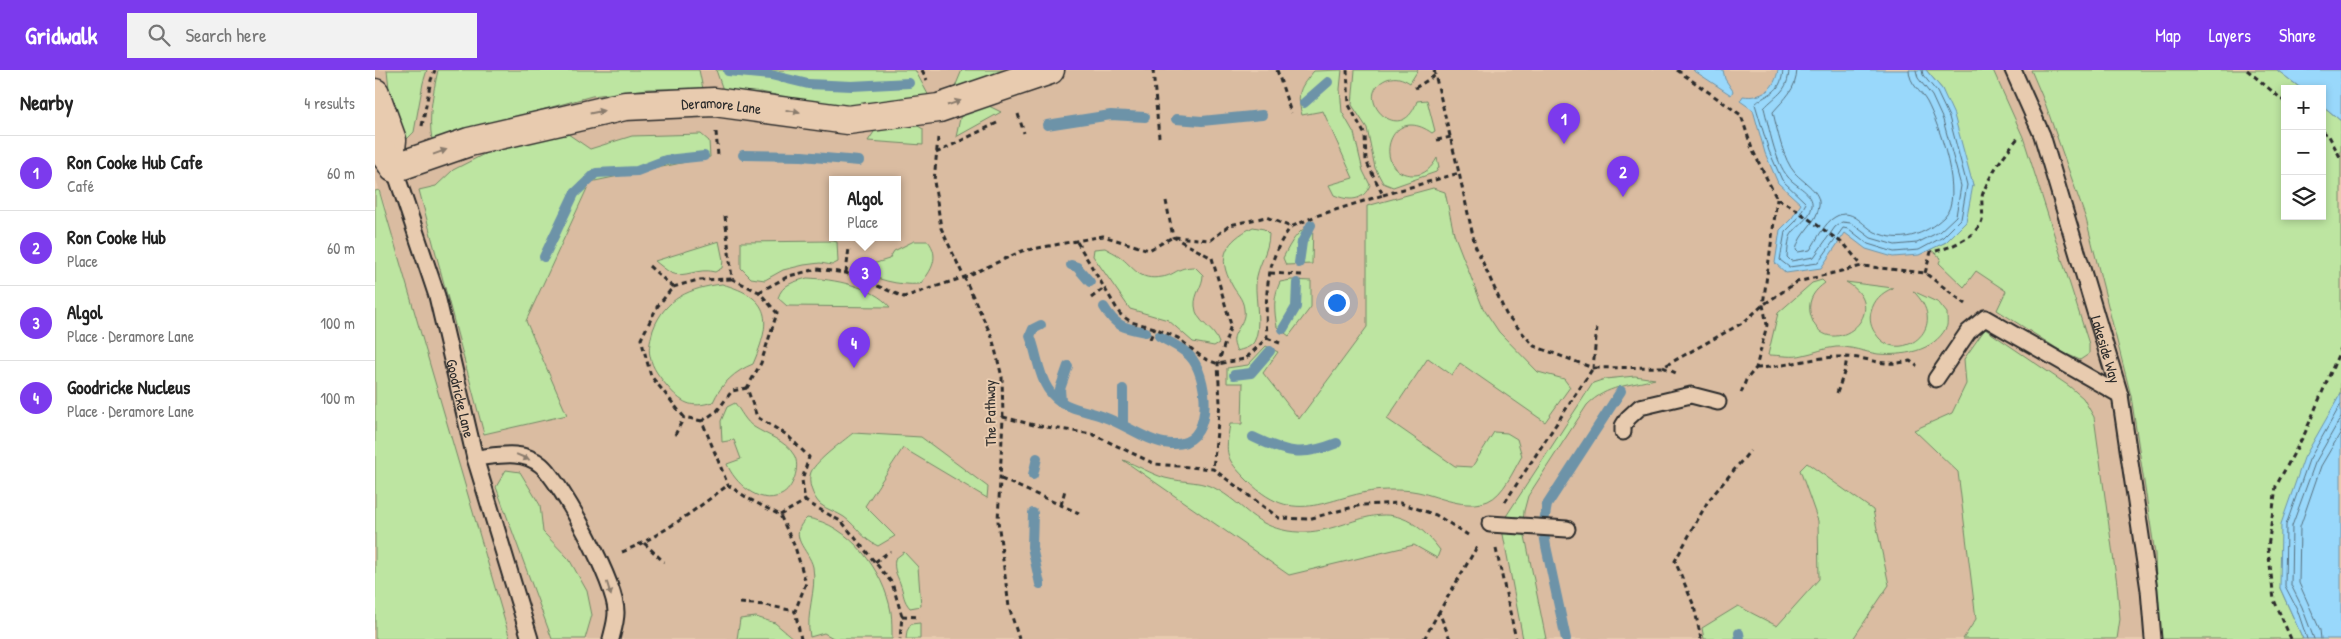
<!DOCTYPE html>
<meta charset="utf-8">
<style>
body{margin:0;font-family:"Patrick Hand",sans-serif;background:#f2f2f2;color:#222}
.controls{position:absolute;right:15px;top:15px;display:grid;overflow:hidden;border-radius:0px;box-shadow:0 2px 8px #0003}
.controls button{width:45px;height:45px;display:grid;place-items:center;padding:0;border:0;border-bottom:1px solid #e0e0e0;background:#fff;color:#222;font:25px sans-serif}
.you{position:absolute;left:961px;top:232px;width:18px;height:18px;margin:-12px;border:4px solid #fff;border-radius:50%;background:#1a73e8;box-shadow:0 0 0 8px #1a73e833}
.badge{display:grid;place-items:center;width:32px;height:32px;border-radius:50%;background:#7c3aed;color:#fff;font-size:16px;font-weight:700}
.pin{position:absolute;translate:-50% -41px;filter:drop-shadow(0 1px 2px #0008)}
.pin::after{content:'';position:absolute;top:26px;width:18px;height:15px;background:inherit;clip-path:polygon(0 0,100% 0,50% 100%)}
.popup{position:absolute;left:454px;top:106px;width:72px;height:65px;box-sizing:border-box;display:grid;place-content:center;border-radius:0px;background:#fff;filter:drop-shadow(0 1px 4px #0005);font-size:16px;white-space:nowrap;color:#767676}
.popup b{font-size:19px;color:#222}
.popup::after{content:'';position:absolute;left:50%;top:100%;margin-left:-10px;border:10px solid transparent;border-top-color:#fff}
.list{margin:0;padding:0;list-style:none}
h2{display:flex;justify-content:space-between;align-items:center;height:65px;margin:0;padding:0 20px;font-size:21px}
h2 small{font-size:16px;font-weight:400;color:#767676}
.list li{display:grid;grid-template-columns:32px 1fr auto;gap:15px;align-items:center;box-sizing:border-box;height:75px;padding:0 20px;border-top:1px solid #e0e0e0}
.list b{display:block;font-size:19px;white-space:nowrap}
.list p{margin:0;font-size:16px;white-space:nowrap;color:#767676}
.list em{font-size:16px;font-style:normal;color:#767676}
.icon{flex:none;width:28px;height:28px;fill:none;stroke:currentColor;stroke-width:2;stroke-linecap:round;stroke-linejoin:round}
.map{position:relative;flex:none;width:1966px;height:569px;overflow:hidden}
header{display:flex;align-items:center;gap:30px;box-sizing:border-box;height:70px;padding:0 25px;background:#7c3aed;color:#fff}
header strong{font-size:24px}
nav{display:flex;gap:28px;margin-inline-start:auto;font-size:18px}
.search{width:350px;height:45px;background:#f2f2f2;display:flex;align-items:center;gap:12px;box-sizing:border-box;padding:0 18px;border-radius:0px;color:#767676;font-size:19px}
main{display:flex}
aside{flex:1;background:#fff}
.map>svg:first-child{display:block}
.built{fill:#dabca1;fill-rule:evenodd}
.green{fill:#bde5a1;stroke:#748866}
.water{fill:#99d8fb;stroke:#6d93a8}
.lines{fill:none;stroke-linecap:round;stroke-linejoin:round}
.shore{stroke:#57707e;stroke-width:1}
.stream{stroke:#6d93a8;stroke-width:10}
.lane-casing{stroke:#2b2b2b;stroke-width:19}
.street-casing{stroke:#2b2b2b;stroke-width:31}
.path{stroke:#2b2b2b;stroke-width:3;stroke-dasharray:5 4;stroke-linecap:butt}
.lane{stroke:#e8cbaf;stroke-width:15}
.street{stroke:#e8cbaf;stroke-width:28}
.oneway{fill:#8a7b6d}
.labels{text-anchor:middle;dominant-baseline:central;stroke-width:4;stroke-linejoin:round;paint-order:stroke}
.street-label{font-size:15px;fill:#2b2b2b;stroke:#e8cbaf}
</style>
<header>
<strong>Gridwalk</strong>
<div class="search"><svg class="icon" aria-label="search" viewBox="0 0 24 24"><circle cx="10" cy="10" r="6"/><path d="M15 15l6 6"/></svg>Search here</div>
<nav><a>Map</a><a>Layers</a><a>Share</a></nav>
</header>
<main>
<aside>
<h2>Nearby<small>4 results</small></h2>
<ul class="list">
<li><span class="badge">1</span><div><b>Ron Cooke Hub Cafe</b><p>Café</p></div><em>60 m</em></li>
<li><span class="badge">2</span><div><b>Ron Cooke Hub</b><p>Place</p></div><em>60 m</em></li>
<li><span class="badge">3</span><div><b>Algol</b><p>Place · Deramore Lane</p></div><em>100 m</em></li>
<li><span class="badge">4</span><div><b>Goodricke Nucleus</b><p>Place · Deramore Lane</p></div><em>100 m</em></li>
</ul>
</aside>
<div class="map">
<svg width="1966" height="569" viewBox="0 0 1966 569">
<rect width="100%" height="100%" fill="#e8cbaf"/>
<filter id="ink" filterUnits="userSpaceOnUse"><feTurbulence type="fractalNoise" baseFrequency=".02" numOctaves="2"/><feDisplacementMap in="SourceGraphic" scale="10" xChannelSelector="R" yChannelSelector="G"/><feConvolveMatrix kernelMatrix="1 2 1 2 8 2 1 2 1" color-interpolation-filters="sRGB"/></filter>
<g filter="url(#ink)">
<path class="built" d="M0,0H1966V569H0V142L11,139L0,107ZM1910,19H1947V146H1910ZM458,109H522V167H458Z"/>
<g class="green">
<path d="M12,0H52L48,13L39,62L29,72L15,28Z"/>
<path d="M63,0H324L328,19H273L217,26L57,70C53,46 58,24 63,0Z"/>
<path d="M341,0H540L556,30L502,36H475L429,31L386,22L349,23Z"/>
<path d="M587,0H640L593,16L580,17Z"/>
<path d="M967,0L965,19L967,42L979,63L988,101L995,115C988,132 974,131 959,125L954,115L978,108L948,41L927,45C921,23 925,17 939,1Z"/>
<path d="M980,0H1043L1035,13C1027,8 1021,6 1012,9C974,25 1026,80 1042,31L1052,30L1060,61L1057,63C1012,31 996,106 1039,105C1050,105 1057,97 1062,88L1064,97L1061,102L1018,117L1008,113L1000,98L992,58L977,35Z"/>
<path d="M1551,0H1618L1648,67L1714,274V284L1705,290L1689,283L1622,240L1631,221L1601,201L1589,217L1564,193L1566,188L1555,179L1571,172L1598,115L1567,19Z"/>
<path d="M1656,0H1902L1927,19H1910V146H1947V35L1966,51V323L1952,349L1905,518L1928,569H1783L1780,484L1756,326L1711,149L1670,33Z"/>
<path d="M612,35L626,42L581,67L586,44Z"/>
<path d="M538,53L548,59V75L493,71L503,56Z"/>
<path d="M193,64L215,79L257,66L326,64L334,71L335,87L215,112L151,251L192,345L109,364L44,120L61,116L78,100L127,75L161,65Z"/>
<path d="M1058,118L1070,122L1079,164L1108,238L1124,262L1163,302L1189,309L1195,317L1170,352L1085,293L1077,305L1053,288L1012,349L1080,396L1097,397L1119,362L1132,363L1142,369L1147,386C1138,401 1129,424 1113,431C1089,440 1066,427 1043,422C1034,420 1024,420 1016,420C959,419 925,463 873,411C850,388 850,385 855,354H867L868,313H852V298L873,295L891,276L903,282L888,303L924,349L992,257V136Z"/>
<path d="M4,120L135,569H0V121Z"/>
<path d="M938,153L937,194L911,195L908,188C916,172 922,161 938,153Z"/>
<path d="M878,157L889,159L894,164C894,182 882,196 881,213C880,229 887,259 879,272C875,278 868,279 862,281C851,262 872,257 869,239C868,228 861,223 857,215C841,186 851,171 878,157Z"/>
<path d="M344,171L348,190L347,198L340,202C323,197 309,209 296,203C291,200 285,195 280,191Z"/>
<path d="M458,171L462,172L463,192L457,195L445,193L429,195L408,200L390,210L376,208L366,198V172Z"/>
<path d="M539,171H553C565,186 557,201 545,214C523,216 500,209 481,199L485,192L501,193L514,189L519,181Z"/>
<path d="M730,178C735,181 740,183 744,186C760,198 763,211 787,207C801,205 801,197 820,197L828,205C828,216 819,224 820,236C821,253 839,257 844,273L839,276L818,272L793,250L755,239L718,186L719,179Z"/>
<path d="M432,208C458,209 498,216 515,237L412,236L403,228C407,214 419,212 432,208Z"/>
<path d="M916,210L936,211V237L914,266L902,257C899,240 898,228 905,212Z"/>
<path d="M1447,210L1450,213C1440,220 1433,229 1435,242C1446,298 1525,243 1471,212L1518,218C1506,223 1499,230 1496,242C1494,250 1496,258 1501,264C1521,296 1579,260 1538,221L1564,233L1572,243C1572,248 1573,255 1571,258C1558,282 1527,286 1503,284C1489,282 1476,276 1461,277C1449,278 1439,283 1428,285C1418,288 1404,285 1393,285L1403,243L1437,213Z"/>
<path d="M347,214C397,228 397,250 378,294C360,301 346,314 338,332C315,339 307,333 292,316C285,307 277,298 275,286C273,278 276,268 278,260C290,228 315,218 347,214Z"/>
<path d="M1610,259L1694,316L1708,328L1719,347L1742,514L1745,549L1742,569H1588L1601,549L1583,402L1539,360L1577,343L1591,314L1589,289Z"/>
<path d="M1260,306L1280,309C1254,316 1232,315 1212,335L1153,426L1149,441L1148,456L1171,569H1148L1126,454L1218,313L1230,309Z"/>
<path d="M360,333C365,340 371,352 379,357C393,366 410,370 419,385C426,396 418,420 406,425C384,436 359,412 352,394L366,389L359,370L347,372L346,351L352,337Z"/>
<path d="M478,363L546,367L613,417L612,428L528,378L490,436L520,466L503,476C487,469 483,457 469,447C462,442 452,440 445,434C438,427 432,412 436,402C442,390 467,372 478,363Z"/>
<path d="M748,390C762,395 776,404 790,408C809,413 828,410 845,421C871,437 879,455 913,461C976,471 1010,408 1065,480L1062,488L1039,475L914,505Z"/>
<path d="M1432,393L1498,440L1514,515L1478,569H1329L1327,558L1363,536L1402,556L1444,509L1443,451L1425,400Z"/>
<path d="M131,400L145,402L165,435L168,462L194,489L212,521L217,545L210,569H177L121,417Z"/>
<path d="M432,448C474,454 509,501 516,542C517,550 517,560 517,569H460L449,563L435,567C430,544 442,521 438,497C434,479 411,467 432,448Z"/>
<path d="M529,482L543,497L546,536L535,538C528,530 529,525 526,516C523,506 518,501 520,489Z"/>
<path d="M381,547L400,553L419,569H362L365,549Z"/>
<path d="M545,553V569H531L532,561L536,554Z"/>
</g>
<g class="water">
<path d="M1318,0H1348L1350,9L1358,21L1356,25Z"/>
<path d="M1403,0H1551L1567,19L1579,45L1598,115L1591,152L1571,172L1544,185L1518,187L1491,179L1470,163L1446,198L1411,203L1400,193L1405,160L1417,148L1426,134L1403,113L1390,83L1378,40L1365,31L1368,26C1387,29 1400,19 1403,0Z"/>
<path d="M1902,0H1966V51L1947,35V19H1927Z"/>
<path d="M1966,323V569H1928L1905,518L1906,454L1929,388Z"/>
</g>
<g class="lines">
<g class="shore">
<path d="M1408,0C1406,25 1393,22 1380,34L1394,81L1407,110L1431,133L1421,151L1410,162L1405,190L1414,197L1443,193L1468,158L1474,159L1493,174L1519,182L1544,180L1568,167L1586,149L1592,115L1574,47L1562,22L1548,5L1547,0"/>
<path d="M1414,0C1413,22 1402,24 1389,38C1394,57 1400,92 1413,107C1420,116 1439,123 1437,136C1435,149 1422,155 1416,165C1413,170 1413,181 1412,187L1416,191L1439,187L1460,157L1467,152L1476,153L1496,168L1520,175L1542,173L1564,162L1581,146L1586,116L1568,50L1557,26L1543,8L1541,0"/>
<path d="M1422,0C1421,20 1410,28 1398,42C1402,59 1408,90 1420,103C1429,113 1446,121 1444,136C1442,154 1424,162 1421,180L1423,182L1435,180C1442,170 1449,153 1460,147C1477,137 1487,155 1500,162C1525,174 1550,165 1569,147C1590,127 1564,55 1552,32C1546,21 1534,14 1534,0"/>
<path d="M1932,569L1922,539L1910,516L1911,455L1934,390L1966,334"/>
<path d="M1939,569L1927,537L1916,515L1917,456L1940,393L1966,347"/>
<path d="M1946,569L1945,560L1924,513L1925,457L1946,396L1966,362"/>
</g>
<g class="stream">
<path d="M353,1L396,5L433,14L477,16L534,13"/>
<path d="M929,33L953,12"/>
<path d="M801,49L827,51L887,45"/>
<path d="M672,55L736,45L770,47"/>
<path d="M368,85L427,86L484,91"/>
<path d="M169,187L199,124L221,103L262,101L291,90L329,86"/>
<path d="M924,193L927,172L936,155"/>
<path d="M696,195L702,197L715,212"/>
<path d="M729,237C741,257 749,258 771,262"/>
<path d="M666,255L658,259L655,266C662,283 663,304 673,319C687,340 709,339 729,347C752,355 772,372 796,374C839,377 834,313 818,290C811,279 795,273 784,266"/>
<path d="M908,259L921,237L922,213"/>
<path d="M859,305L876,303L895,281"/>
<path d="M748,319V355"/>
<path d="M686,332L685,319L693,296"/>
<path d="M878,367C911,383 927,387 962,373"/>
<path d="M658,405L662,388"/>
<path d="M658,443L657,477L665,514"/>
<path d="M1364,563L1365,569"/>
<path d="M1191,569L1171,476L1168,457L1172,435L1246,321"/>
</g>
<defs>
<g id="lane">
<path id="s1" d="M1638,0L1667,65L1745,325L1774,520L1778,569"/>
<path id="s2" d="M19,98L62,226L100,388L155,569"/>
<path d="M1561,309L1593,262L1610,248L1745,325"/>
<path d="M1248,362V356L1253,348L1265,337L1316,325L1343,332"/>
<path d="M100,388C122,386 147,379 166,395C187,413 242,515 241,543C241,551 238,561 236,569"/>
<path d="M1115,454L1192,459"/>
</g>
<g id="street">
<path d="M0,23L17,70L15,88"/>
<path id="s3" d="M0,70C4,81 14,87 19,98L94,72L250,36L339,32L473,50L564,38L675,0"/>
</g>
</defs>
<use href="#lane" class="lane-casing"/>
<use href="#street" class="street-casing"/>
<g class="path">
<path d="M547,0L552,10"/>
<path d="M778,0L784,67"/>
<path d="M902,0L916,43"/>
<path d="M1059,0L1084,103"/>
<path d="M1302,0L1366,45L1377,79L1402,129L1417,137L1470,175L1487,196"/>
<path d="M1872,0L1910,32"/>
<path d="M1040,18L1061,5"/>
<path d="M643,44L649,63"/>
<path d="M47,56L56,10L60,0"/>
<path d="M1947,61L1954,66L1966,89"/>
<path d="M341,62L343,86"/>
<path d="M563,68L559,111L566,158L617,267L627,307L628,347L623,451L634,537L644,569"/>
<path d="M1062,70L1076,67"/>
<path d="M561,83L624,52"/>
<path d="M1008,125L1084,103L1100,175L1131,244L1159,276L1218,298L1222,257"/>
<path d="M791,131L798,167L837,188L856,255L843,294L845,333L838,399"/>
<path d="M350,146L357,209L384,222L402,243L386,293L372,318L382,347L412,365L434,387L427,410L430,431"/>
<path d="M702,172L745,244L756,252L780,258L803,268L828,288L843,294L870,289L892,268C890,228 890,189 916,157"/>
<path d="M274,196L298,217"/>
<path d="M471,203L474,178"/>
<path d="M895,203L927,205"/>
<path d="M1550,203L1556,182C1573,179 1601,168 1607,150C1609,141 1605,131 1608,123C1616,102 1629,85 1643,68"/>
<path d="M384,222L414,206L442,199L471,203L529,227L590,207L647,181L728,166L774,180L798,167L836,170L855,155L891,147L916,157L941,146L1008,125L991,91L990,65L974,35L972,0"/>
<path d="M716,228L729,218"/>
<path d="M892,268L905,273"/>
<path d="M775,269L780,258"/>
<path d="M1288,297L1301,303"/>
<path d="M1381,298C1411,297 1440,286 1470,287C1496,287 1506,298 1535,291L1542,296"/>
<path d="M372,318L357,321L342,341L327,351L353,415L374,429L405,445L420,477L431,513L420,541L426,569"/>
<path d="M1366,323L1371,310L1381,298L1392,255L1388,235L1402,129"/>
<path d="M1462,323L1470,300L1472,287"/>
<path d="M628,347L659,355L717,364L780,394L838,399L904,448L933,449L986,435L1025,433L1061,445L1093,465"/>
<path d="M327,351L309,347L276,306L266,269L282,237L298,217L323,210L357,209"/>
<path d="M300,365L309,347"/>
<path d="M626,409L704,443"/>
<path d="M1130,432L1218,298L1288,297L1369,252L1388,235L1422,212L1487,196L1550,203L1591,234"/>
<path d="M686,435L690,420"/>
<path d="M405,445L430,431L467,452L517,513L527,546L525,569"/>
<path d="M269,473L289,492"/>
<path d="M1121,479L1141,569"/>
<path d="M247,482C286,466 320,440 353,415"/>
<path d="M500,492L515,481"/>
<path d="M365,533L390,535L420,541"/>
<path d="M527,546L545,547"/>
<path d="M1049,569L1064,542"/>
<path d="M1075,569L1064,542L1103,475"/>
<path d="M1326,569L1319,536L1300,491L1333,431L1375,381"/>
<path d="M1916,569L1899,530L1893,478L1901,416L1930,363L1966,278"/>
</g>
<use href="#lane" class="lane"/>
<use href="#street" class="street"/>
</g>
<defs><path id="oneway-solid" d="M-6-.8H1V-3.2L6.5 0L1 3.2V.8H-6Z" transform="scale(1.25)"/></defs>
<g class="oneway">
<use href="#oneway-solid" transform="translate(579 33) rotate(-19)"/>
<use href="#oneway-solid" transform="translate(418 41) rotate(8)"/>
<use href="#oneway-solid" transform="translate(222 42) rotate(-12)"/>
<use href="#oneway-solid" transform="translate(65 82) rotate(-20)"/>
<use href="#oneway-solid" transform="translate(148 387) rotate(23)"/>
<use href="#oneway-solid" transform="translate(234 519) rotate(73)"/>
</g>
</g>
<g class="labels">
<g class="street-label">
<text stroke="none"><textPath href="#s3" startOffset="370">Deramore Lane</textPath></text>
<text stroke="none"><textPath href="#s1" startOffset="295">Lakeside Way</textPath></text>
<text stroke="none"><textPath href="#s2" startOffset="240">Goodricke Lane</textPath></text>
<text transform="translate(615 343) rotate(-91)">The Pathway</text>
</g>
</g>
</svg>
<div class="controls">
<button>+</button>
<button>−</button>
<button><svg class="icon" aria-label="layers" viewBox="0 0 24 24"><path d="M12 4l9 5-9 5-9-5zM3 14l9 5 9-5"/></svg></button>
</div>
<div class="you"></div>
<div class="pin badge" style="left:1189px;top:74px">1</div>
<div class="pin badge" style="left:1248px;top:127px">2</div>
<div class="pin badge" style="left:490px;top:228px">3</div>
<div class="popup"><b>Algol</b>Place</div>
<div class="pin badge" style="left:479px;top:298px">4</div>
</div>
</main>
